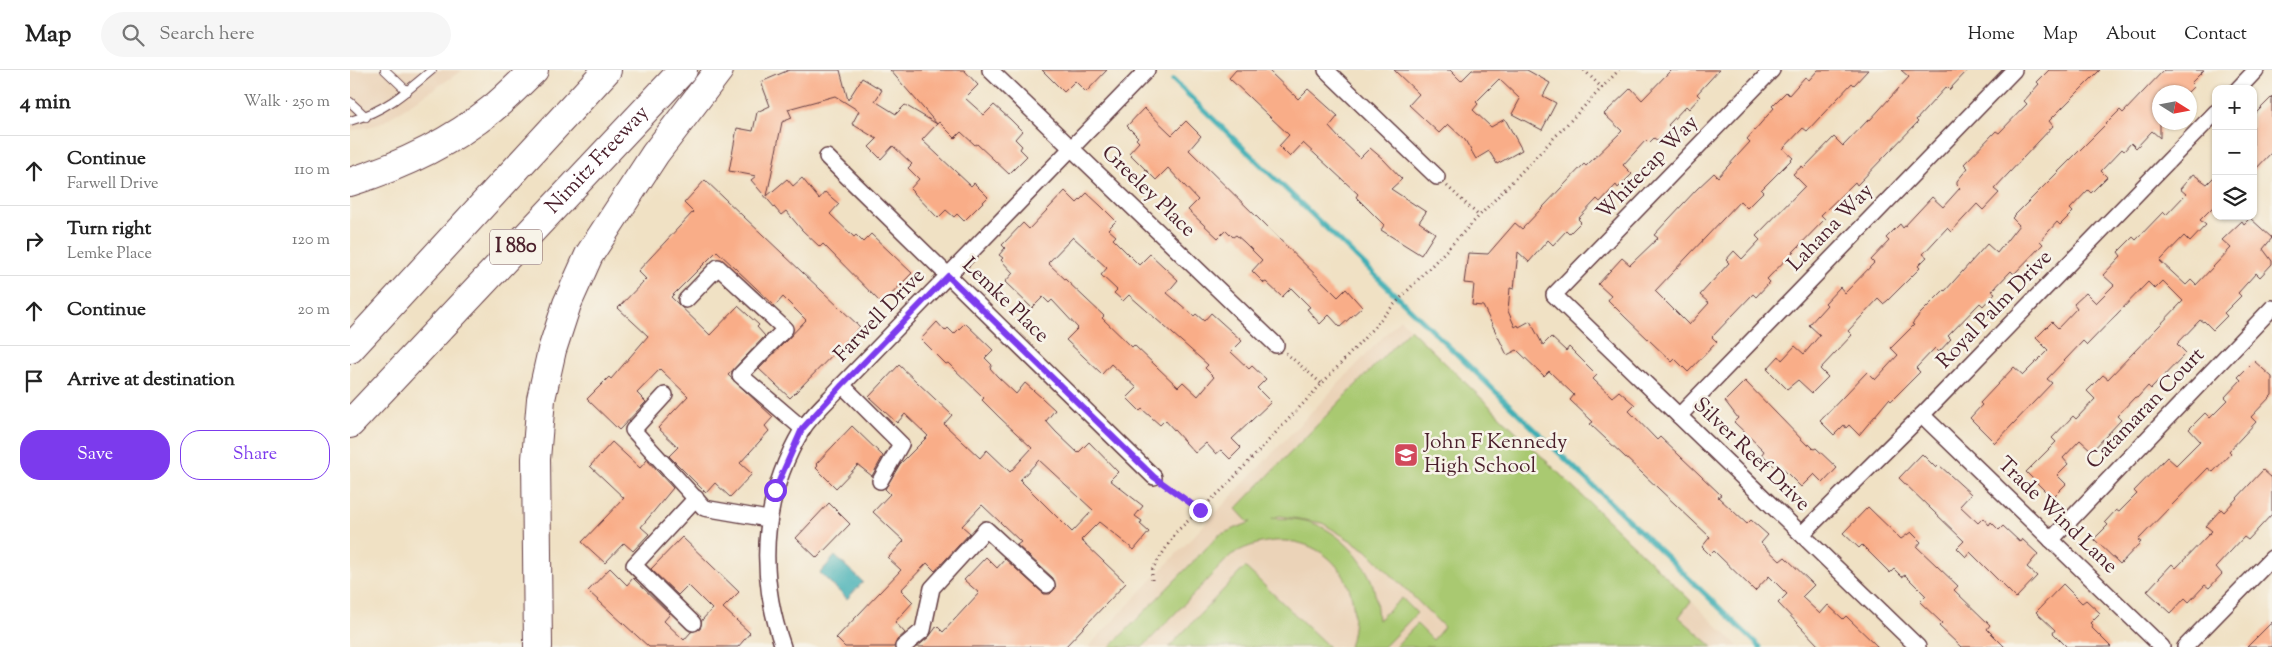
<!DOCTYPE html>
<meta charset="utf-8">
<style>
body{margin:0;font-family:"Sorts Mill Goudy",serif;background:#f6f6f6;color:#222}
.controls{position:absolute;right:15px;top:15px;display:grid;overflow:hidden;border-radius:10px;box-shadow:0 1px 4px #0004}
.controls button{width:45px;height:45px;display:grid;place-items:center;padding:0;border:0;border-bottom:1px solid #e0e0e0;background:#fff;color:#222;font:25px sans-serif}
.compass{position:absolute;left:1802px;top:15px;width:45px;height:45px;border-radius:50%;background:#fff;box-shadow:0 1px 4px #0004;rotate:101deg}
.stop{position:absolute;width:15px;height:15px;margin:-11px;border:4px solid #7c3aed;border-radius:50%;background:#fff}
.stop.end{background:#7c3aed;border-color:#fff;box-shadow:0 1px 5px #0008}
.list{margin:0;padding:0;list-style:none}
h2{display:flex;justify-content:space-between;align-items:center;height:65px;margin:0;padding:0 20px;font-size:21px}
h2 small{font-size:16px;font-weight:400;color:#767676}
.list li{display:grid;grid-template-columns:32px 1fr auto;gap:15px;align-items:center;box-sizing:border-box;height:70px;padding:0 20px;border-top:1px solid #e0e0e0}
.list b{display:block;font-size:19px;white-space:nowrap}
.list p{margin:0;font-size:16px;white-space:nowrap;color:#767676}
.list em{font-size:16px;font-style:normal;color:#767676}
.actions{display:flex;gap:10px;padding:15px 20px}
.actions a{flex:1;padding:11px 0;border:1px solid #7c3aed;border-radius:20px;text-align:center;font-size:18px;color:#7c3aed}
.actions .main{background:#7c3aed;color:#fff}
.icon{flex:none;width:28px;height:28px;fill:none;stroke:currentColor;stroke-width:2;stroke-linecap:round;stroke-linejoin:round}
.map{position:relative;flex:none;width:1922px;height:577px;overflow:hidden}
header{display:flex;align-items:center;gap:30px;box-sizing:border-box;height:70px;padding:0 25px;background:#fff;border-bottom:1px solid #e0e0e0}
header strong{font-size:24px}
nav{display:flex;gap:28px;margin-inline-start:auto;font-size:18px}
.search{width:350px;height:45px;background:#f6f6f6;display:flex;align-items:center;gap:12px;box-sizing:border-box;padding:0 18px;border-radius:28px;color:#767676;font-size:19px}
main{display:flex}
aside{flex:1;background:#fff}
.map>svg:first-child{display:block}
.built{fill:#ebd3b8}
.green{fill:#a9c971;stroke:#7a744e}
.water{fill:#3daeb4;stroke:#446670}
.lines{fill:none;stroke-linecap:round;stroke-linejoin:round}
.stream{stroke:#3daeb4;stroke-width:5}
.building{fill:#f9ad88;fill-rule:evenodd}
.service-casing{stroke:#633c42;stroke-width:10}
.minor-casing{stroke:#633c42;stroke-width:18}
.motorway-casing{stroke:#633c42;stroke-width:30}
.path{stroke:#633c42;stroke-width:3;stroke-dasharray:1 4;stroke-linecap:butt}
.service{stroke:#fff;stroke-width:8}
.minor{stroke:#fff;stroke-width:15}
.motorway{stroke:#fff;stroke-width:28}
.route{stroke:#7c3aed;stroke-width:6}
.labels{text-anchor:middle;dominant-baseline:central;stroke-width:5;stroke-linejoin:round;paint-order:stroke}
.shield{fill:#f7f3e8;stroke:#7e5f64;stroke-width:1}
.shield-label{font-size:20px;font-weight:bold;fill:#4a1f2b}
.street-label{font-size:21px;fill:#4a1f2b;stroke:#f7f3e8}
.poi-label{font-size:21px;fill:#4a1f2b;stroke:#f7f3e8;text-anchor:start}
</style>
<header>
<strong>Map</strong>
<div class="search"><svg class="icon" aria-label="search" viewBox="0 0 24 24"><circle cx="10" cy="10" r="6"/><path d="M15 15l6 6"/></svg>Search here</div>
<nav><a>Home</a><a>Map</a><a>About</a><a>Contact</a></nav>
</header>
<main>
<aside>
<h2>4 min<small>Walk · 250 m</small></h2>
<ul class="list">
<li><svg class="icon" aria-label="ahead" viewBox="0 0 24 24"><path d="M12 20V5M6 11l6-6 6 6"/></svg><div><b>Continue</b><p>Farwell Drive</p></div><em>110 m</em></li>
<li><svg class="icon" aria-label="right" viewBox="0 0 24 24"><path d="M7 20v-9h11M14 6l5 5-5 5"/></svg><div><b>Turn right</b><p>Lemke Place</p></div><em>120 m</em></li>
<li><svg class="icon" aria-label="ahead" viewBox="0 0 24 24"><path d="M12 20V5M6 11l6-6 6 6"/></svg><div><b>Continue</b></div><em>20 m</em></li>
<li><svg class="icon" aria-label="arrive" viewBox="0 0 24 24"><path d="M6 21V4h12l-3 4 3 4H6"/></svg><div><b>Arrive at destination</b></div></li>
</ul>
<div class="actions"><a class="main">Save</a><a>Share</a></div>
</aside>
<div class="map">
<svg width="1922" height="577" viewBox="0 0 1922 577">
<rect width="100%" height="100%" fill="#f7f3e8"/>
<filter id="ink" filterUnits="userSpaceOnUse"><feTurbulence type="fractalNoise" baseFrequency=".02" numOctaves="2"/><feDisplacementMap in="SourceGraphic" scale="10" xChannelSelector="R" yChannelSelector="G"/><feConvolveMatrix kernelMatrix="1 2 1 2 8 2 1 2 1" color-interpolation-filters="sRGB"/></filter>
<filter id="wash" filterUnits="userSpaceOnUse"><feTurbulence type="fractalNoise" baseFrequency=".0096" numOctaves="4" result="noise"/><feDisplacementMap in="SourceGraphic" scale="20" xChannelSelector="R" yChannelSelector="G"/><feGaussianBlur stdDeviation="1.12" result="paint"/><feColorMatrix in="noise" values="0 0 0 0 0 0 0 0 0 0 0 0 0 0 0 0 0 1.4 0 .05"/><feComposite in="paint" operator="in"/></filter>
<g filter="url(#wash)">
<rect width="100%" height="100%" fill="#f0e1c4"/>
<g class="built">
<path d="M0,0H113L30,54L0,61Z"/>
<path d="M1050,249L1389,577H738Z"/>
</g>
<g class="green">
<path d="M1060,259L1341,531L1329,547L1363,577H1045L1067,554L1083,570L1094,557L1016,480L995,467L972,453L930,446L922,448C933,449 945,448 956,451C985,458 1011,485 1022,512C1026,524 1027,538 1028,550L1052,528L1067,543L1034,577H999C1023,497 952,444 881,485L793,577H760L869,465L901,452H898L886,439Z"/>
<path d="M895,497L979,577H819Z"/>
</g>
<path class="water" d="M485,486L513,512L497,529L470,503Z"/>
<g class="lines">
<path class="stream" d="M823,10L1410,577"/>
</g>
<g id="blocks">
<g class="building">
<path d="M439,0H490L498,30L512,8L532,20L525,31L546,44L555,35L587,54L572,70L621,116L624,113L638,127L614,151L607,144L604,147L596,140L588,148L560,119L569,109L558,98L562,94L543,76L531,89L519,77L527,69L502,54L509,41L485,26L438,39L442,48L432,52L417,126L437,109L443,116L452,108L469,129L475,122L489,134L480,144L504,167L506,165L513,172L521,164L562,203L532,234L473,174L470,177L452,160L436,141L431,145L401,110L406,106L379,101L387,58L403,61L407,42L420,36L411,12Z"/>
<path d="M540,0H614L628,15L615,28L634,45L644,35L660,49L672,61L665,69L672,76L670,79L677,86L659,104L627,74L625,75L611,62L605,68L589,52L587,54Z"/>
<path d="M692,0H757L736,22L725,11L714,22Z"/>
<path d="M886,0H918L948,29L958,19L988,46L979,57L989,68L1010,88L1020,78L1033,89L1052,109L1041,119L1076,142L1069,152L1085,163L1071,185L1031,160L1034,155L1006,127L1008,124L953,73L940,87L929,76L939,65L879,8Z"/>
<path d="M1044,0H1100L1111,11L1122,0H1177L1200,13L1193,26L1206,33L1192,60L1162,44L1170,29L1149,9L1126,32L1128,34L1123,40L1141,57L1155,49L1172,80L1147,94L1139,81L1126,89L1115,70L1098,54L1089,63L1059,35L1069,24Z"/>
<path d="M1321,0H1369L1347,24L1350,27L1339,39L1336,36L1318,55L1321,58L1308,71L1304,68L1299,73L1296,70L1273,95L1282,104L1268,118L1266,115L1250,132L1247,129L1228,149L1231,152L1219,164L1216,161L1203,175L1198,170L1179,192L1168,182L1164,219L1160,218L1158,241L1165,257L1168,255L1169,257L1180,251L1193,275L1201,267L1216,281L1219,277L1247,305L1243,309L1262,327L1269,321L1285,335L1279,341L1307,370L1310,367L1371,425L1368,427L1397,454L1401,450L1418,465L1411,473L1430,491L1435,487L1464,515L1452,527L1470,544L1478,535L1493,549L1496,546L1528,577H1470L1428,533L1437,524L1419,506L1405,521L1364,481L1360,485L1352,477L1360,467L1240,354L1243,352L1220,330L1224,325L1199,301L1194,306L1167,280L1157,285L1133,236L1122,235L1124,214L1114,213L1118,183L1138,184L1165,153L1172,159L1234,94L1236,96L1272,61L1254,44L1281,18L1292,30Z"/>
<path d="M1468,0H1518L1504,15L1502,13L1457,61L1453,58L1433,79L1443,88L1411,120L1413,122L1397,138L1390,131L1305,221L1339,255L1359,233L1350,225L1379,193L1376,190L1384,181L1392,189L1410,170L1406,166L1455,116L1443,104L1452,96L1454,98L1484,67L1493,76L1519,49L1520,50L1559,7L1551,0H1618L1599,20L1596,17L1566,50L1568,52L1507,115L1505,112L1471,145L1475,149L1417,209L1420,212L1406,227L1403,224L1362,267L1367,272L1338,302L1325,289L1322,292L1276,248L1258,230L1261,226L1248,214L1272,188L1280,195L1308,168L1304,165L1347,119L1364,103L1368,107L1387,86L1400,72L1397,69L1424,38L1422,36L1436,22L1439,25L1455,7L1459,10Z"/>
<path d="M1699,0H1750L1699,51L1703,56L1644,119L1649,123L1633,140L1627,134L1601,162L1597,158L1573,184L1577,187L1568,196L1570,198L1537,231L1533,234L1528,229L1498,261L1502,265L1470,299L1478,307L1462,323L1448,310L1437,319L1417,299L1429,286L1432,290L1445,276L1454,284L1470,265L1459,255L1477,235L1475,233L1490,217L1495,223L1524,193L1521,190L1539,171L1536,168L1550,154L1553,158L1582,127L1593,137L1610,118L1607,115V111L1618,98L1614,94L1646,61L1649,63L1677,34L1674,31L1689,14L1687,12Z"/>
<path d="M1814,0H1854L1841,13L1844,16L1838,22H1810V68L1802,61L1786,78L1781,73L1774,81L1772,79L1751,101L1757,107L1741,123L1738,120L1720,139L1723,142L1710,155L1707,152L1690,171L1693,174L1664,204L1661,201L1642,221L1645,223L1633,236L1630,233L1598,266L1601,269L1589,282L1585,278L1566,298L1570,302L1541,331L1539,329L1509,365L1499,355L1496,358L1494,355L1484,365L1470,351L1517,302L1525,310L1548,285L1541,278L1564,255L1562,254L1570,244L1594,220L1595,221L1637,174L1647,183L1669,155L1662,148L1770,40L1773,43Z"/>
<path d="M1922,27V82L1903,102V46Z"/>
<path d="M794,38L822,65L836,51L851,66L839,80L988,227L996,219L1012,237L990,257L979,245L970,254L957,239L960,237L941,218L932,227L916,212L914,213L902,201L912,190L894,172L886,165L883,167L876,160L868,168L838,140L848,130L818,98L806,110L779,83L789,72L786,69L788,67L777,56Z"/>
<path d="M1843,104L1857,114L1866,105V134L1850,150L1856,155L1840,172L1834,166L1810,191L1836,215L1841,210L1846,215L1881,178L1872,170L1892,151L1894,154L1900,148L1922,168L1913,179L1922,191V194L1910,207L1906,203L1888,223L1891,226L1874,243L1877,246L1863,260L1854,251L1853,252L1850,250L1827,274L1836,283L1801,319L1798,316L1787,328L1785,327L1767,346L1771,350L1742,381L1730,370L1713,388L1718,394L1707,405L1716,414L1702,428L1676,402L1706,372L1702,368L1723,346L1726,349L1745,329L1737,321L1753,305L1758,309L1833,231L1813,211L1805,219L1798,212L1737,275L1733,271L1697,309L1702,313L1645,373L1620,348L1632,335L1630,333L1664,297L1673,305L1698,280L1686,268L1702,252L1708,258L1727,238L1724,234L1736,223L1746,233L1764,215L1753,205L1771,186L1768,182L1783,167L1786,170L1813,142L1816,145L1836,124L1830,119Z"/>
<path d="M355,110L510,257L440,328L409,299L456,250L433,227L425,236L367,181L321,227L360,265L388,236L409,255L407,257L415,266L378,305L423,347L415,356L419,361L390,393L402,404L380,427L365,413L356,423L319,386L328,377L308,358L338,326L310,299L287,323L296,332L269,360L237,329L259,307L261,309L298,266L268,238L296,209L288,201L343,142L334,133Z"/>
<path d="M715,121L727,133L737,123L751,136L766,151L758,159L766,166L763,169L789,195L800,184L828,210L817,223L844,246L846,244L854,251L861,243L892,271L881,282L899,299L902,296L916,309L907,318L921,332L882,369L891,378L880,389L871,380L866,384L856,373L845,383L815,350L810,355L792,339L790,341L777,328L787,318L761,294L752,304L716,270L728,258L702,230L699,233L693,227L682,238L655,212L663,203L651,190L653,188L649,185L655,178L652,175L673,153L679,159ZM723,167L757,198L751,205L767,220L764,223L773,231L779,225L858,295L855,298L864,307L848,326L833,312L828,317L784,275L782,277L752,248L754,246L698,193Z"/>
<path d="M587,252L595,261L598,258L604,264L615,253L643,280L635,288L642,295L640,298L647,306L666,324L675,313L692,328L705,340L696,351L706,362L728,383L739,372L768,402L760,410L793,436L785,446L792,451L790,454L799,462L784,480L749,452L731,470L776,513L715,577H567L579,567L587,556L593,562L629,523L614,510L636,487L647,498L655,489L694,524H700L706,518L703,508L667,475L671,472L632,435L612,456L620,463L585,501L577,493L551,520L563,532L545,552L555,563L547,570L544,577H495L486,568L551,500L538,488L554,471L523,442L540,424L535,419L550,394L578,366L555,344L547,353L519,327L549,295L602,345L594,354L630,388L637,380L660,402L682,378L649,347L632,330L634,328L598,293L596,294L571,269ZM689,390L743,440L722,462L670,410Z"/>
<path d="M1904,291L1922,307V325L1901,347L1906,352L1879,381L1881,383L1863,402L1858,398L1788,470L1791,472L1770,494L1744,469L1758,455L1755,452L1766,440L1769,442L1787,424L1784,421L1817,387L1826,395L1850,371L1839,359L1855,343L1860,348L1878,330L1875,327L1891,310L1888,307Z"/>
<path d="M1395,311L1458,376L1459,374L1464,379L1466,378L1487,398L1473,413L1464,404L1451,417L1428,394L1425,397L1412,384L1414,381L1384,352L1388,348L1375,331Z"/>
<path d="M502,356L533,386L522,406L508,395L486,418L466,398L468,396L466,394Z"/>
<path d="M262,372L290,398L297,390L323,418L291,457L299,464L283,481L274,473L255,493L232,472L274,428L240,396Z"/>
<path d="M1572,384L1586,398L1589,395L1621,424L1610,436L1628,453L1633,448L1639,455L1641,452L1649,460L1653,456L1670,472L1672,469L1688,484L1677,497L1687,506L1666,528L1620,482L1616,487L1607,478L1614,471L1549,408Z"/>
<path d="M1913,400L1922,408V444L1898,470L1894,467L1866,497L1872,504L1859,518L1855,515L1839,532L1835,528L1821,543L1797,521L1822,494L1826,498L1862,461L1856,456L1871,439L1874,442Z"/>
<path d="M479,433L500,454L467,488L446,468Z"/>
<path d="M1518,437L1551,469L1561,462L1571,472L1567,477L1608,516L1604,520L1640,555L1637,559L1655,577H1611L1589,556L1592,553L1570,532L1576,526L1555,505L1552,507L1544,499L1540,503L1512,475L1509,478L1493,463Z"/>
<path d="M332,467L389,522L373,538L400,563L388,577H299L238,521L260,498L277,515L283,508L320,544L314,551L334,570L341,562L350,559L352,550L362,539L338,515L328,525L301,499Z"/>
<path d="M1713,514L1732,533L1736,530L1750,543L1740,553L1742,555L1741,557L1761,577H1717L1703,563L1705,560L1686,542Z"/>
<path d="M1922,552V577H1897Z"/>
</g>
</g>
</g>
<g filter="url(#ink)">
<use href="#blocks" fill-opacity="0" stroke="#633c42" stroke-width="1"/>
<g class="lines">
<defs>
<g id="service">
<path d="M35,0L57,21"/>
<path d="M0,32L16,47"/>
<path d="M0,51C35,41 55,23 82,0"/>
</g>
<g id="minor">
<path d="M640,0L926,275"/>
<path d="M976,0L1087,107"/>
<path d="M1422,0L1204,225L1568,577"/>
<path d="M1888,19L1906,0"/>
<path d="M477,87L804,407"/>
<path d="M336,230L368,197L435,259L390,305L453,359"/>
<path d="M492,315L551,374L530,411"/>
<path d="M315,325L283,360L354,438L418,449"/>
<path d="M1572,345L1812,577"/>
<path d="M1329,346L1664,0"/>
<path d="M1452,464L1572,345L1866,42"/>
<path d="M1701,470L1922,238"/>
<path d="M343,553L284,495L346,428"/>
<path d="M433,577C407,502 411,430 452,360C462,344 480,329 492,315L797,0"/>
<path d="M553,577L573,560L582,518L636,459L697,515"/>
<path d="M1835,577L1922,488"/>
</g>
<g id="motorway">
<path d="M0,112C51,96 100,73 142,39C157,27 170,13 184,0"/>
<path d="M0,279L257,0"/>
<path id="s1" d="M0,354L333,0"/>
<path d="M188,577L186,389L191,329L202,280L217,234L239,185L305,84L369,0"/>
</g>
</defs>
<use href="#service" class="service-casing"/>
<use href="#minor" class="minor-casing"/>
<use href="#motorway" class="motorway-casing"/>
<g class="path">
<path d="M1234,0L1252,18"/>
<path d="M1097,116L1129,146"/>
<path d="M936,283L972,314"/>
<path d="M816,416L850,440"/>
<path d="M802,510V500L826,462L874,418L1009,274L1040,239L1269,0"/>
</g>
<use href="#service" class="service"/>
<use href="#minor" class="minor"/>
<use href="#motorway" class="motorway"/>
</g>
</g>
<g class="lines" filter="url(#ink)">
<path class="route" d="M425,420L452,359L492,315L598,206L804,407L850,440"/>
</g>
<defs>
<symbol id="school-square" viewBox="-11 -11 22 22"><rect x="-9" y="-9" width="18" height="18" rx="4" fill="#d1495b" stroke="#f7f3e8"/><path d="M0-5L7-2L0 1L-7-2ZM-4 1L0 2.5L4 1V4Q0 6-4 4Z" fill="#fff"/></symbol>
</defs>
<g fill-rule="evenodd">
<use href="#school-square" x="1042" y="371" width="28" height="28"/>
</g>
<g class="labels">
<rect class="shield" x="140" y="159.5" width="52" height="35" rx="4"/>
<g class="shield-label">
<text x="166" y="177">I 880</text>
</g>
<g class="street-label">
<text stroke="none"><textPath href="#s1" startOffset="362">Nimitz Freeway</textPath></text>
<text transform="translate(1298 98) rotate(-46)">Whitecap Way</text>
<text transform="translate(798 122) rotate(44)">Greeley Place</text>
<text transform="translate(1481 158) rotate(-46)">Lahana Way</text>
<text transform="translate(655 231) rotate(44)">Lemke Place</text>
<text transform="translate(1645 240) rotate(-46)">Royal Palm Drive</text>
<text transform="translate(530 246) rotate(-46)">Farwell Drive</text>
<text transform="translate(1796 339) rotate(-46)">Catamaran Court</text>
<text transform="translate(1401 385) rotate(44)">Silver Reef Drive</text>
<text transform="translate(1707 446) rotate(44)">Trade Wind Lane</text>
</g>
<g class="poi-label">
<text x="1074" y="373">John F Kennedy<tspan x="1074" dy="24">High School</tspan></text>
</g>
</g>
</svg>
<div class="controls">
<button>+</button>
<button>−</button>
<button><svg class="icon" aria-label="layers" viewBox="0 0 24 24"><path d="M12 4l9 5-9 5-9-5zM3 14l9 5 9-5"/></svg></button>
</div>
<svg class="compass" viewBox="-18 -18 36 36"><path d="M0-13l5 13h-10z" fill="#e53935"/><path d="M0 13l5-13h-10z" fill="#767676"/></svg>
<div class="stop" style="left:425px;top:420px"></div>
<div class="stop end" style="left:850px;top:440px"></div>
</div>
</main>
